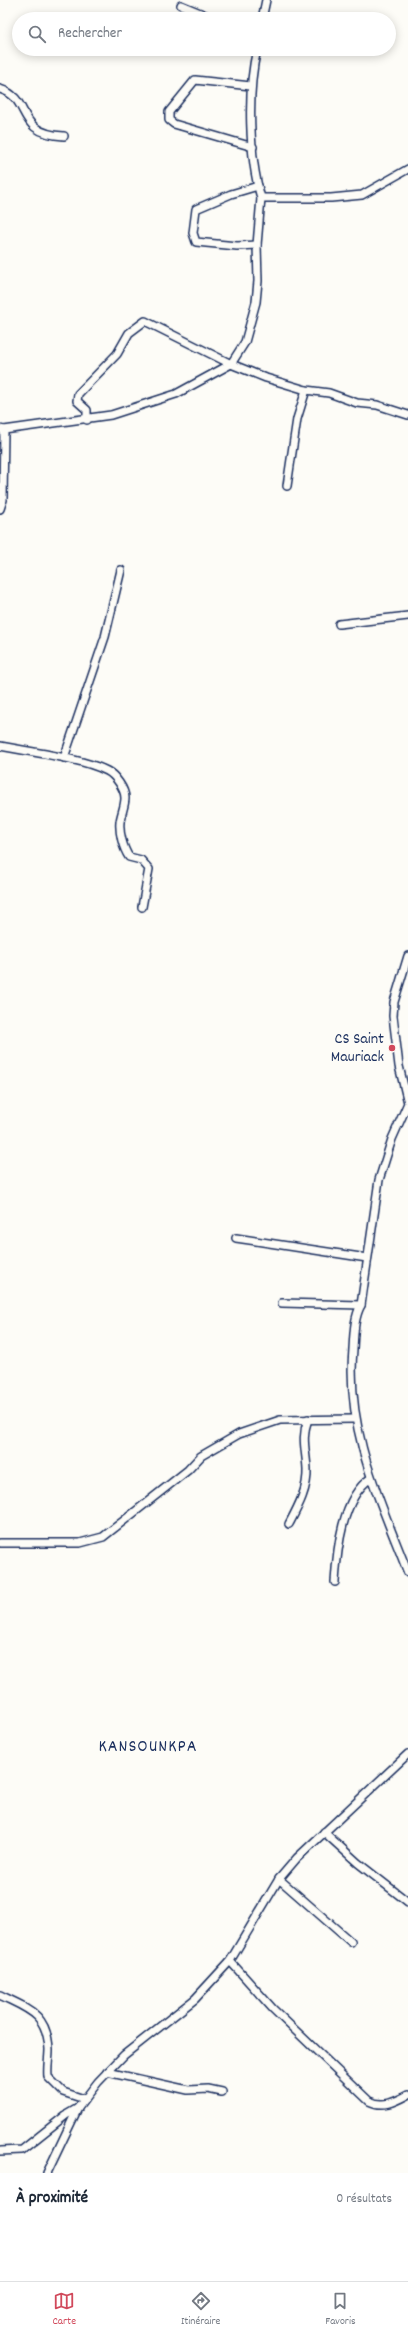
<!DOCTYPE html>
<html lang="fr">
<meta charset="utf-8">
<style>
body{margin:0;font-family:Dekko,sans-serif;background:#f2f2f3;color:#1f2937}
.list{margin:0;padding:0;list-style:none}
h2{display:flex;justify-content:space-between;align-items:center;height:52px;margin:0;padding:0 16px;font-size:17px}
h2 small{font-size:13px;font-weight:400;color:#747a83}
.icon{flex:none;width:22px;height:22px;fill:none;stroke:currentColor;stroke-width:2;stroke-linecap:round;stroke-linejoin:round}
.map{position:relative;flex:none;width:408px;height:2173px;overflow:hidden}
.search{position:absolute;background:#fff;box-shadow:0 2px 10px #0003;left:12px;right:12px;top:12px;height:44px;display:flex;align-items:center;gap:10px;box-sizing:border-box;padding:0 14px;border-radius:22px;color:#747a83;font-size:15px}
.sheet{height:108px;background:#fff}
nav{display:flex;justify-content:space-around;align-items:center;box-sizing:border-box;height:56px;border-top:1px solid #e0e1e3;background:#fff;font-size:11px;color:#747a83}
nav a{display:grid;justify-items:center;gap:2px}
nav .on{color:#d1495b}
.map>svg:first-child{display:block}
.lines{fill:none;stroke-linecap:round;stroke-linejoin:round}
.street-casing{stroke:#1b2f5e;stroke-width:10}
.street{stroke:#fdfcf7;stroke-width:7}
.poi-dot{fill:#d1495b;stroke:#fdfcf7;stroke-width:1.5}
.labels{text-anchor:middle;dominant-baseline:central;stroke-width:3;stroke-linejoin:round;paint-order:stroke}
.poi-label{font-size:16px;fill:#1b2f5e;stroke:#fdfcf7;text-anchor:end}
.quarter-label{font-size:18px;letter-spacing:1px;fill:#1b2f5e;stroke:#fdfcf7}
</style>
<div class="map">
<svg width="408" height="2173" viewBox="0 0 408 2173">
<rect width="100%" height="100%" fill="#fdfcf7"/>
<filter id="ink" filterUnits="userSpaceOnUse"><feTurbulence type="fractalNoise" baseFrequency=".025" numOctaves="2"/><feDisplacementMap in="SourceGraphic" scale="8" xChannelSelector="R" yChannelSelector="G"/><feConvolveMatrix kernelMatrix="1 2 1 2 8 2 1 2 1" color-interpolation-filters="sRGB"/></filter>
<g filter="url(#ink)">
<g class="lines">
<defs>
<g id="street">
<path d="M181,5L215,19"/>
<path d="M262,19L266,0"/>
<path d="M257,49C247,91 249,157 261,198"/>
<path d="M251,86L195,80L169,112V120L174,124L253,147"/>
<path d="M0,89C33,99 13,133 64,136"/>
<path d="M257,245L237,246L196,242L193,233L196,209L231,194L258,186"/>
<path d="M87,420V410L77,401L78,394L117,354L129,333L145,321L231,364L266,378L306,390L329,393L357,403L377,405L408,415"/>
<path d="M0,429L4,430L111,415L176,394L231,364L245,342L256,302L258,281L257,245L261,198H331L362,195L408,169"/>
<path d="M287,486L297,419L306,390"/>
<path d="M0,509L3,500L4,430"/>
<path d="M339,624L408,616"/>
<path d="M0,746C30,752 82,758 107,771C115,775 125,789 125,798C125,806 121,814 120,822C119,833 123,848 129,857L141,860L149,869L142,907"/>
<path d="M64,758L105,637L121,570"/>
<path d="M408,956L394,1002L393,1016L399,1066L408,1103L392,1139L379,1180L361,1305C354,1318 354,1333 353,1349C346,1432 379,1498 408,1573"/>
<path d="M236,1238L367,1258"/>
<path d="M282,1303L361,1305"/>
<path d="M289,1524C298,1507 308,1489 307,1469C306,1450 301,1438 308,1419"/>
<path d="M0,1543H80L103,1537L188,1470L201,1456L239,1434L280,1420L354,1419"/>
<path d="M335,1582C337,1550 342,1497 371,1478"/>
<path d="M324,1832L358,1863L408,1902"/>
<path d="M279,1879L351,1942"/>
<path d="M230,1961L273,2009L369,2101C383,2108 395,2102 408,2095"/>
<path d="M0,1995C28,2009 47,2013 49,2049C49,2058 47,2067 48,2077L63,2092L84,2099"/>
<path d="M107,2072L188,2090L208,2089L222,2092"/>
<path d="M0,2151L22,2150L66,2115L78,2108L98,2082L124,2055L195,1999L230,1961L279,1879L297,1858L408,1754"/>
<path d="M47,2173L78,2108"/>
</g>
</defs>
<use href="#street" class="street-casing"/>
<use href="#street" class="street"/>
</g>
</g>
<circle class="poi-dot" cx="392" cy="1048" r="4"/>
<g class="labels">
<g class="poi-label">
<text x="384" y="1039">CS Saint<tspan x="384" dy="18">Mauriack</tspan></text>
</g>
<g class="quarter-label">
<text x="148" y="1747">KANSOUNKPA</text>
</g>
</g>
</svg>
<div class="search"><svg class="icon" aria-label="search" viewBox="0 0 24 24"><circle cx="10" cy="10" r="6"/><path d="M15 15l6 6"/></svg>Rechercher</div>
</div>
<section class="sheet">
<h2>À proximité<small>0 résultats</small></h2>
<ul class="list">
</ul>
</section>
<nav>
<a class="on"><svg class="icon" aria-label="map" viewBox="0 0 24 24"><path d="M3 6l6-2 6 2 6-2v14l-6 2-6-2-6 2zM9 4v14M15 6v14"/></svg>Carte</a>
<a><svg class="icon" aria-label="directions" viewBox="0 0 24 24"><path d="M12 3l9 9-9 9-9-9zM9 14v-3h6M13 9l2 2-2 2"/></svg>Itinéraire</a>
<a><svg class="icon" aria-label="saved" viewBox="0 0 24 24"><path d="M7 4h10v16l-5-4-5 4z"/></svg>Favoris</a>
</nav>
